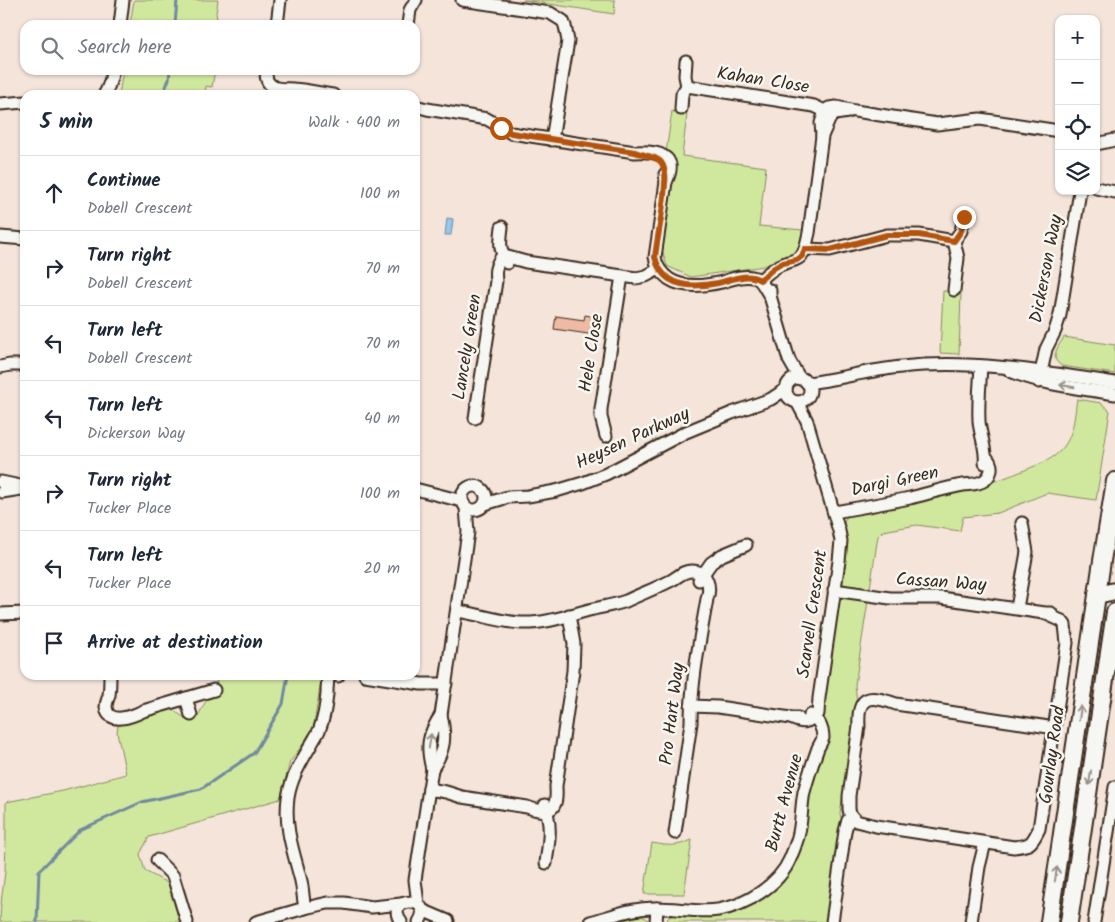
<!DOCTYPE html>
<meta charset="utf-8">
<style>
body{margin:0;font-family:Kalam,sans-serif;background:#f2f2f3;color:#1f2937}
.controls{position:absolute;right:15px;top:15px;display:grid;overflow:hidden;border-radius:10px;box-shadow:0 1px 4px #0004}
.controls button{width:45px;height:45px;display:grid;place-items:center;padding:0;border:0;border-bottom:1px solid #e0e1e3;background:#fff;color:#1f2937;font:25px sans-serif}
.stop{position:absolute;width:15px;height:15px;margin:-11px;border:4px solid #b45309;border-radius:50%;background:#fff}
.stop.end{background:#b45309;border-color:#fff;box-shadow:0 1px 5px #0008}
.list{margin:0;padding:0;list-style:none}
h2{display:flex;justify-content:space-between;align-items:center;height:65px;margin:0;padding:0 20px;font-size:21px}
h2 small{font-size:16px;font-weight:400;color:#747a83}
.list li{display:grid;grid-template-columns:32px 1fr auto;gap:15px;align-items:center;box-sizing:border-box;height:75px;padding:0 20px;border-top:1px solid #e0e1e3}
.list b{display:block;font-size:19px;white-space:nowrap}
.list p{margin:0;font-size:16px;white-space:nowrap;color:#747a83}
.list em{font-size:16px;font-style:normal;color:#747a83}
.icon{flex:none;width:28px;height:28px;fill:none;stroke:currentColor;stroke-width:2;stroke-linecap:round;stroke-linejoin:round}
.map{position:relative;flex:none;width:1115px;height:922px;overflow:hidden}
.search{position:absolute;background:#fff;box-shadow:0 1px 4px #0004;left:20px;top:20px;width:400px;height:55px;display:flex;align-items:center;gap:12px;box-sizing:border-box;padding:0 18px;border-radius:15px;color:#747a83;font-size:19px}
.panel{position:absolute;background:#fff;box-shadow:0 1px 4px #0004;left:20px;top:90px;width:400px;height:590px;border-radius:15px}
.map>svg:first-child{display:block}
.green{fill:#d0e89e;stroke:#86895e}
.water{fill:#95c9f2;stroke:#71899d}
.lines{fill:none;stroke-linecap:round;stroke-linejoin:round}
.stream{stroke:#71899d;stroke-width:3}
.building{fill:#efbaa2;stroke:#3b2a1e}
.street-casing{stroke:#3b2a1e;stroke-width:15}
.secondary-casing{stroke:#3b2a1e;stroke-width:20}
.street{stroke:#f6f6f2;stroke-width:11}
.secondary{stroke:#f6f6f2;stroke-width:16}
.oneway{stroke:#989088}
.route{stroke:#b45309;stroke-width:6}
.labels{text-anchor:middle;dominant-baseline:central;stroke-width:5;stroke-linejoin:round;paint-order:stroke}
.street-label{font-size:18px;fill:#3b2a1e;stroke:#f6f6f2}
</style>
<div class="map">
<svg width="1115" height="922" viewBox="0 0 1115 922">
<rect width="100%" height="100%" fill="#f4e4da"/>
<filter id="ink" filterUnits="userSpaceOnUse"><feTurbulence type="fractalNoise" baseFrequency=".02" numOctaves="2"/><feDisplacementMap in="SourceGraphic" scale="10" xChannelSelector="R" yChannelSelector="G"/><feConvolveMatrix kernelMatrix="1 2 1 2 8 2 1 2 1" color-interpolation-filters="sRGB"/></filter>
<g filter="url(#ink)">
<g class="green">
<path d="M134,0H218L216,13L218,25H130Z"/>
<path d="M523,0H615L614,14Z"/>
<path d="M123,70H215L212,87L206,86L205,95H119Z"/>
<path d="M672,111L687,114L682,156L766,167L759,226L803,230L801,251L764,266L691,277L667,266L661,246L666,153Z"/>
<path d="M943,291L961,292L959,354L940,353Z"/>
<path d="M1064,337L1115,345V374L1062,366C1048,358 1059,346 1064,337Z"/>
<path d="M1077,399L1101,403L1110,411L1096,500L1047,493L998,513L963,517L960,531L917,525L883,531L878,536L855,685L857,702L840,814L844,825L827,922H666L669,917L674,915L704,917L728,914L754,904L762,899L777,886L798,854L803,838L810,794L827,739L821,719L846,554V544L844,523L845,519L852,514C910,503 970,493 1025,470C1037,465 1050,461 1059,452C1074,438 1074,418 1077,399Z"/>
<path d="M217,675H322L313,730L290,762L280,799L149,837L140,854L145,871L169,884L180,922H0C0,905 3,889 5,872C6,849 6,825 6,802L63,791L126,774L117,732L118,726L123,721L169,708L187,719L198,716L208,697L220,694L215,676Z"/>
<path d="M692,840L684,894H644L652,843C670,846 675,847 692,840Z"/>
<path d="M640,916L646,918L650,922H616Z"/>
</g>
<path class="water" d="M447,218L453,219L451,235H445Z"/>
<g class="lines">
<g class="stream">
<path d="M175,25L177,0"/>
<path d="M163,95L169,79L170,70"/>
<path d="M37,922L39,871L80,830L142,802L201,789L254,753L283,704L288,675"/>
</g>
</g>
<path class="building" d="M585,315L595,317L594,325L598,326L595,335L554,329L556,316L584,320Z"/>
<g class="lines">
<defs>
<g id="street">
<path d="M462,0L550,13L563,21L565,26L568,41L552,140"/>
<path d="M120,25L123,0"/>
<path d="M277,25L280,0"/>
<path d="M408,25L410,10L416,0"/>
<path d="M267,70C265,77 267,84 274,87C280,90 287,88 293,89C307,90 320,93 333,95"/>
<path d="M687,86L814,106L825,111L829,116"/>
<path d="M104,95C109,88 111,79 113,70"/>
<path d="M0,104L25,102"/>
<path d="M415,106L427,109L487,119L511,133L635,152C656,151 680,154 666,182"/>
<path d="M681,109L682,94L687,86L685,76L686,61"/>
<path d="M822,136L821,123L825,111L829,108L836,107L855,111L937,124L980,119L1059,131"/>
<path d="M1096,144L1115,140"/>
<path d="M665,174L666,182L655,257C656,266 661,273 669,279C684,289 705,286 722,282C732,279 745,274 756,278C762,280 766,291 770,296"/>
<path d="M1096,188L1115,192"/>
<path d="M502,227C500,243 499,249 507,263"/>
<path d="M0,237L25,239"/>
<path d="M805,249L830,250L887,235H919L954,241"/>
<path d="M760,280C767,274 774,267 783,264C789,261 797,261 801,256C806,251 807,240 809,233L822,136L830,118L835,114L848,112"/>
<path d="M770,290V296L789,360L800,379"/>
<path d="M954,290L958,258L954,241L961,231L964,217"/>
<path d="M981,366C980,384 978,402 979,421C980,435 987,450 985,463"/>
<path d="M0,367L10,365H25"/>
<path d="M1010,371C1043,385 1079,388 1115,394"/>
<circle cx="798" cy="390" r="12"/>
<path d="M1039,382L1046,349L1055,331L1060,315L1080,191"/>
<path d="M807,383C839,379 870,370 901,367C973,359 1045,372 1115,383"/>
<path d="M475,418L496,281C495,272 495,267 500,259L508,257L526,262L636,278L646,276L659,269"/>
<path d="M606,436L601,417V409L622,276"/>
<path d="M1,482L25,487"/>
<circle cx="474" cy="498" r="12"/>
<path d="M415,489L462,501"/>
<path d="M2,492L21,489"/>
<path d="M485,504L508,497L528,496L556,491L583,483L606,474L686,432L732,413L771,399L786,389"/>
<path d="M834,512C859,508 885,503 910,498C927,494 945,488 963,485C970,484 978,485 985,480C993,473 993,464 986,457"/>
<path d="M699,580L711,563L722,555L746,545"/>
<path d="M834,590L890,598H941L1044,613H1051"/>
<path d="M1017,608L1027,552L1022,523"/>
<path d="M457,611C479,614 499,622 521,623C544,624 567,616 589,610C601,607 615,605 626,601C641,594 657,588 672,580C679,576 683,571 692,571C708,571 711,587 707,599C700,640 691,681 691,723L675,833"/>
<path d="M1044,613L1062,621L1065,625L1067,643L1039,829C1031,844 1032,845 1014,847L876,826L856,821L850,814L849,809V796L859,726C857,694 870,695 896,704L1055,728"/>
<path d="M0,614L25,613"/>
<path d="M110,675C110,681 110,689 109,695C108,699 106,702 106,707C108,726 133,716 143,711L214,690"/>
<path d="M337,675L338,676"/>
<path d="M365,675L421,684H446"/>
<path d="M186,698L191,715"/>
<path d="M691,706L718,707L791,718H798"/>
<path d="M791,718C803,724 808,723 818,714L819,698L839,561L841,541L839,531L807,421L797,402"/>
<path d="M432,769C445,750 446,737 441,715L468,532L466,508"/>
<path d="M429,789L446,792L462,797L527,807C536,810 551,815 555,803C557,798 556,791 556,786L573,671L574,644L569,615"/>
<path d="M545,805C552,828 549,840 546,863"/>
<path d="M157,860L173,876L187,922"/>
<path d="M418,904L415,880L432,769C426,746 428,734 441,715"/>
<path d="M305,908C303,899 303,890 301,881C294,853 284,828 288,798C291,778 301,762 311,745C314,739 318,734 320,728C324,718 326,705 327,694C327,687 327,682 329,675"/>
<path d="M422,910L448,921"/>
<path d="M256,922L305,908L328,903H344L372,907L401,904"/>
<path d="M401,922C383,896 436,895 419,922"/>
<path d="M590,922C613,916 634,907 657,908C678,908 698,913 718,910C745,906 779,885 790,859C793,852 796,844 798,837C802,822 801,807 804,792C808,777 813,762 818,748C820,744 822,741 823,738C823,728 818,718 810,715"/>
<path d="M656,922L657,908"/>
<path d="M832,922L845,831L848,820L853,818"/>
<path d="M971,922L979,867L985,843"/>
<path d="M1094,922L1115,787"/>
</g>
<g id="secondary">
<path d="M1097,595L1115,591"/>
<path d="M1049,922L1102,561L1115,481"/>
<path d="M1069,922L1115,612"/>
</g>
</defs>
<use href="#street" class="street-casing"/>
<use href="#secondary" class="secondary-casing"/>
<use href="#street" class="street"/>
<use href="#secondary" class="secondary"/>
</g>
<defs><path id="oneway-shaft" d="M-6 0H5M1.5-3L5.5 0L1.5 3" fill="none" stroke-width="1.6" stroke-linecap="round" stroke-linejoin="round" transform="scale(1.25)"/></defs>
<g class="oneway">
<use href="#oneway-shaft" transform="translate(1067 386) rotate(-171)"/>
<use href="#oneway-shaft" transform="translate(1080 713) rotate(-82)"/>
<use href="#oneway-shaft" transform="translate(430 741) rotate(-81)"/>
<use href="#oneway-shaft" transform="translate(1090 778) rotate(98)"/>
<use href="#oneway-shaft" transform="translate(1056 874) rotate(-81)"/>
</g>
</g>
<g class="lines" filter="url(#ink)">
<path class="route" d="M501,128L511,133L635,152C642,155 655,156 660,161C665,166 666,177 665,183C664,208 658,233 655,257C657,266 661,273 669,279C683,288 703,286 718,283C731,280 747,272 760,280L774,268L783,263L797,260L802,256L805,249L830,250L887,235H919L954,241L961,231L964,217"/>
</g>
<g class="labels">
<g class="street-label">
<text transform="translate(763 81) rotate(9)">Kahan Close</text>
<text transform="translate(1047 269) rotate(-79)">Dickerson Way</text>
<text transform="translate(468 347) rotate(-81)">Lancely Green</text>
<text transform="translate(592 353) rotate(-81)">Hele Close</text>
<text transform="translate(633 439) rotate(-25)">Heysen Parkway</text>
<text transform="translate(895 482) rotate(-12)">Dargi Green</text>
<text transform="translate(941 583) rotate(4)">Cassan Way</text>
<text transform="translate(813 614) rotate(-82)">Scarvell Crescent</text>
<text transform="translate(673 714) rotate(-83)">Pro Hart Way</text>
<text transform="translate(1053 755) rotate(-82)">Gourlay Road</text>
<text transform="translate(785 803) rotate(-75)">Burtt Avenue</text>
</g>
</g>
</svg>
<div class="controls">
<button>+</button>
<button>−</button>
<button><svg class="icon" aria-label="locate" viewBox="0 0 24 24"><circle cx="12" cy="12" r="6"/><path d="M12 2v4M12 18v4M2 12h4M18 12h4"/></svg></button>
<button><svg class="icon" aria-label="layers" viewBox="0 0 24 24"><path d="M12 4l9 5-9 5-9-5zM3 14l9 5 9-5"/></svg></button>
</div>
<div class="stop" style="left:501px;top:128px"></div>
<div class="stop end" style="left:964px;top:217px"></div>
<div class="search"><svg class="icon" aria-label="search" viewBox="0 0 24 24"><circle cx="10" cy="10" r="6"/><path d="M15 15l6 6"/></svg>Search here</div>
<section class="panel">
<h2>5 min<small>Walk · 400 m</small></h2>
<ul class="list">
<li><svg class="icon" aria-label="ahead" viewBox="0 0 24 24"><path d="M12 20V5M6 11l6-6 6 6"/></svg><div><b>Continue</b><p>Dobell Crescent</p></div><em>100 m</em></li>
<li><svg class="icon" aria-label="right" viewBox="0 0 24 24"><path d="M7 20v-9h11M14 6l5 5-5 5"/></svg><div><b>Turn right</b><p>Dobell Crescent</p></div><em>70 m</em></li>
<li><svg class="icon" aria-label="left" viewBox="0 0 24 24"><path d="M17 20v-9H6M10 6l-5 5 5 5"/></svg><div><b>Turn left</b><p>Dobell Crescent</p></div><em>70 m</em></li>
<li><svg class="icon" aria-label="left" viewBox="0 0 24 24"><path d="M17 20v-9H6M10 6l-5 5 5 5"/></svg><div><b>Turn left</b><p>Dickerson Way</p></div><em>40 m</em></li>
<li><svg class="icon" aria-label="right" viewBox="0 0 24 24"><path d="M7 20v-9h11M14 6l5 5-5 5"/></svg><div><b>Turn right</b><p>Tucker Place</p></div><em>100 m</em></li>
<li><svg class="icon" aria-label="left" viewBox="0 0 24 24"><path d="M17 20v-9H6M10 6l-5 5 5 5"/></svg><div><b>Turn left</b><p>Tucker Place</p></div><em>20 m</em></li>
<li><svg class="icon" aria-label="arrive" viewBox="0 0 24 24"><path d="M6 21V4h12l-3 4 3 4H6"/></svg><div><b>Arrive at destination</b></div></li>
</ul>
</section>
</div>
